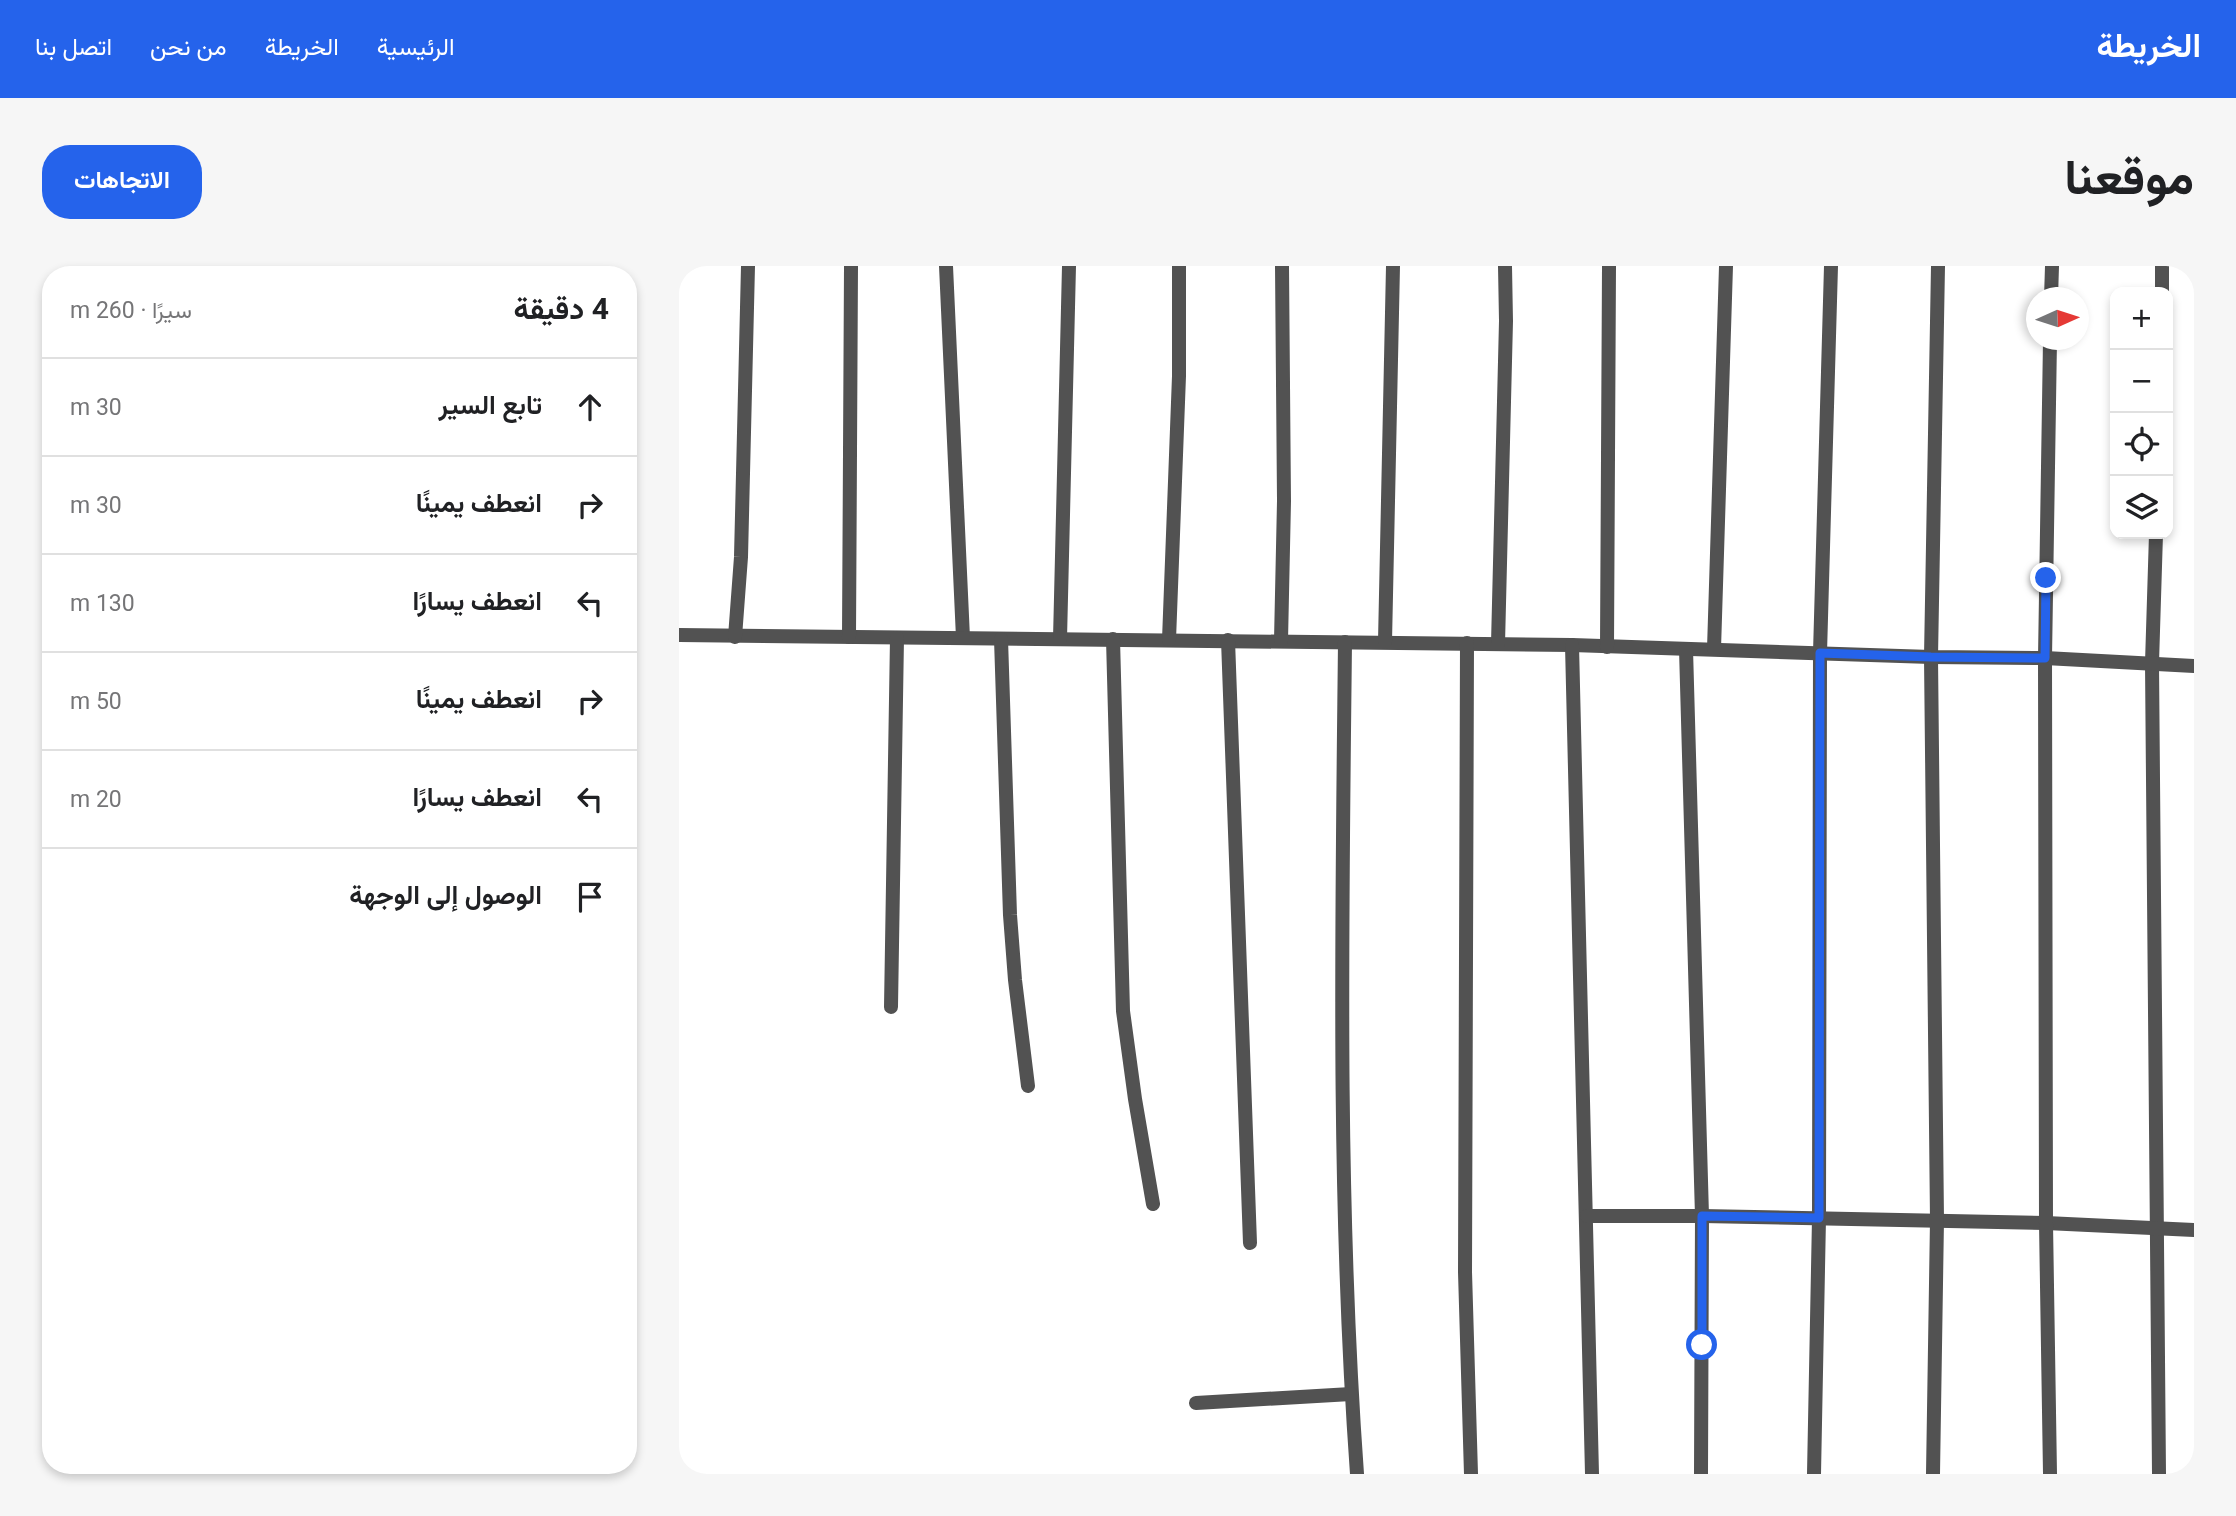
<!DOCTYPE html>
<html lang="ar">
<meta charset="utf-8">
<style>
body{margin:0;font-family:Roboto,Vazirmatn,sans-serif;background:#f6f6f6;color:#202124;direction:rtl}
.controls{position:absolute;right:21px;top:21px;display:grid;overflow:hidden;border-radius:14px;box-shadow:0 4px 10px #0003}
.controls button{width:63px;height:63px;display:grid;place-items:center;padding:0;border:0;border-bottom:2px solid #e0e0e0;background:#fff;color:#202124;font:35px sans-serif}
.compass{position:absolute;left:1347px;top:21px;width:63px;height:63px;border-radius:50%;background:#fff;box-shadow:0 4px 10px #0003;rotate:87deg}
.stop{position:absolute;width:21px;height:21px;margin:-16px;border:5px solid #2563eb;border-radius:50%;background:#fff}
.stop.end{background:#2563eb;border-color:#fff;box-shadow:0 2px 7px #0008}
.list{margin:0;padding:0;list-style:none}
h2{display:flex;justify-content:space-between;align-items:center;height:91px;margin:0;padding:0 28px;font-size:30px}
h2 small{font-size:23px;font-weight:400;color:#757577}
.list li{display:grid;grid-template-columns:46px 1fr auto;gap:21px;align-items:center;box-sizing:border-box;height:98px;padding:0 28px;border-top:2px solid #e0e0e0}
.list b{display:block;font-size:26px;white-space:nowrap}
.list em{font-size:23px;font-style:normal;color:#757577}
.icon{flex:none;width:38px;height:38px;fill:none;stroke:currentColor;stroke-width:2;stroke-linecap:round;stroke-linejoin:round}
.map{position:relative;flex:none;width:1515px;height:1208px;overflow:hidden;direction:ltr;border-radius:28px}
header{display:flex;align-items:center;gap:42px;box-sizing:border-box;height:98px;padding:0 35px;background:#2563eb;color:#fff}
header strong{font-size:33px}
nav{display:flex;gap:38px;margin-inline-start:auto;font-size:24px}
.intro{display:flex;align-items:center;justify-content:space-between;box-sizing:border-box;height:168px;padding:0 42px}
h1{margin:0;font-size:49px}
.button{padding:18px 32px;border-radius:28px;background:#2563eb;color:#fff;font-size:24px;font-weight:700}
main{display:flex;gap:42px;padding:0 42px}
aside{flex:1;background:#fff;border-radius:28px;box-shadow:0 4px 10px #0003}
.map>svg:first-child{display:block}
.lines{fill:none;stroke-linecap:round;stroke-linejoin:round}
.street{stroke:#525252;stroke-width:14}
.route{stroke:#2563eb;stroke-width:9}
</style>
<header>
<strong>الخريطة</strong>
<nav><a>الرئيسية</a><a>الخريطة</a><a>من نحن</a><a>اتصل بنا</a></nav>
</header>
<div class="intro"><h1>موقعنا</h1><a class="button">الاتجاهات</a></div>
<main>
<div class="map">
<svg width="1515" height="1208" viewBox="0 0 1515 1208">
<rect width="100%" height="100%" fill="#fff"/>
<g class="lines">
<g class="street">
<path d="M267,0L284,372"/>
<path d="M1483,26V0"/>
<path d="M1372,32L1373,0"/>
<path d="M1477,268L1473,397L1480,1208"/>
<path d="M0,369L893,379L1252,391L1366,392L1515,400"/>
<path d="M56,371L62,291L69,0"/>
<path d="M170,371L172,0"/>
<path d="M322,373L331,649L336,714L349,820"/>
<path d="M381,373L390,0"/>
<path d="M434,373L444,745L456,833L474,938"/>
<path d="M490,374L500,110V0"/>
<path d="M549,374L571,977"/>
<path d="M602,375L605,235L603,0"/>
<path d="M666,376C663,654 658,931 678,1208"/>
<path d="M706,376L714,0"/>
<path d="M788,377L786,1006L792,1208"/>
<path d="M819,378L827,55L826,0"/>
<path d="M893,379L913,1208"/>
<path d="M928,381L930,0"/>
<path d="M1007,383L1023,950L1022,1208"/>
<path d="M1035,383L1047,0"/>
<path d="M212,741L218,372"/>
<path d="M908,950H1023L1367,957L1515,964"/>
<path d="M517,1137L672,1128"/>
<path d="M1135,1208L1140,952L1141,387L1152,0"/>
<path d="M1254,1208L1258,954L1252,391L1259,0"/>
<path d="M1371,1208L1367,957L1366,392L1371,74"/>
</g>
</g>
<g class="lines">
<path class="route" d="M1023,1079V950L1140,952L1141,387L1252,391L1366,392L1367,312"/>
</g>
</svg>
<div class="controls">
<button>+</button>
<button>−</button>
<button><svg class="icon" aria-label="locate" viewBox="0 0 24 24"><circle cx="12" cy="12" r="6"/><path d="M12 2v4M12 18v4M2 12h4M18 12h4"/></svg></button>
<button><svg class="icon" aria-label="layers" viewBox="0 0 24 24"><path d="M12 4l9 5-9 5-9-5zM3 14l9 5 9-5"/></svg></button>
</div>
<svg class="compass" viewBox="-18 -18 36 36"><path d="M0-13l5 13h-10z" fill="#e53935"/><path d="M0 13l5-13h-10z" fill="#757577"/></svg>
<div class="stop" style="left:1023px;top:1079px"></div>
<div class="stop end" style="left:1367px;top:312px"></div>
</div>
<aside>
<h2>4 دقيقة<small>سيرًا · 260 m</small></h2>
<ul class="list">
<li><svg class="icon" aria-label="ahead" viewBox="0 0 24 24"><path d="M12 20V5M6 11l6-6 6 6"/></svg><div><b>تابع السير</b></div><em>30 m</em></li>
<li><svg class="icon" aria-label="right" viewBox="0 0 24 24"><path d="M7 20v-9h11M14 6l5 5-5 5"/></svg><div><b>انعطف يمينًا</b></div><em>30 m</em></li>
<li><svg class="icon" aria-label="left" viewBox="0 0 24 24"><path d="M17 20v-9H6M10 6l-5 5 5 5"/></svg><div><b>انعطف يسارًا</b></div><em>130 m</em></li>
<li><svg class="icon" aria-label="right" viewBox="0 0 24 24"><path d="M7 20v-9h11M14 6l5 5-5 5"/></svg><div><b>انعطف يمينًا</b></div><em>50 m</em></li>
<li><svg class="icon" aria-label="left" viewBox="0 0 24 24"><path d="M17 20v-9H6M10 6l-5 5 5 5"/></svg><div><b>انعطف يسارًا</b></div><em>20 m</em></li>
<li><svg class="icon" aria-label="arrive" viewBox="0 0 24 24"><path d="M6 21V4h12l-3 4 3 4H6"/></svg><div><b>الوصول إلى الوجهة</b></div></li>
</ul>
</aside>
</main>
